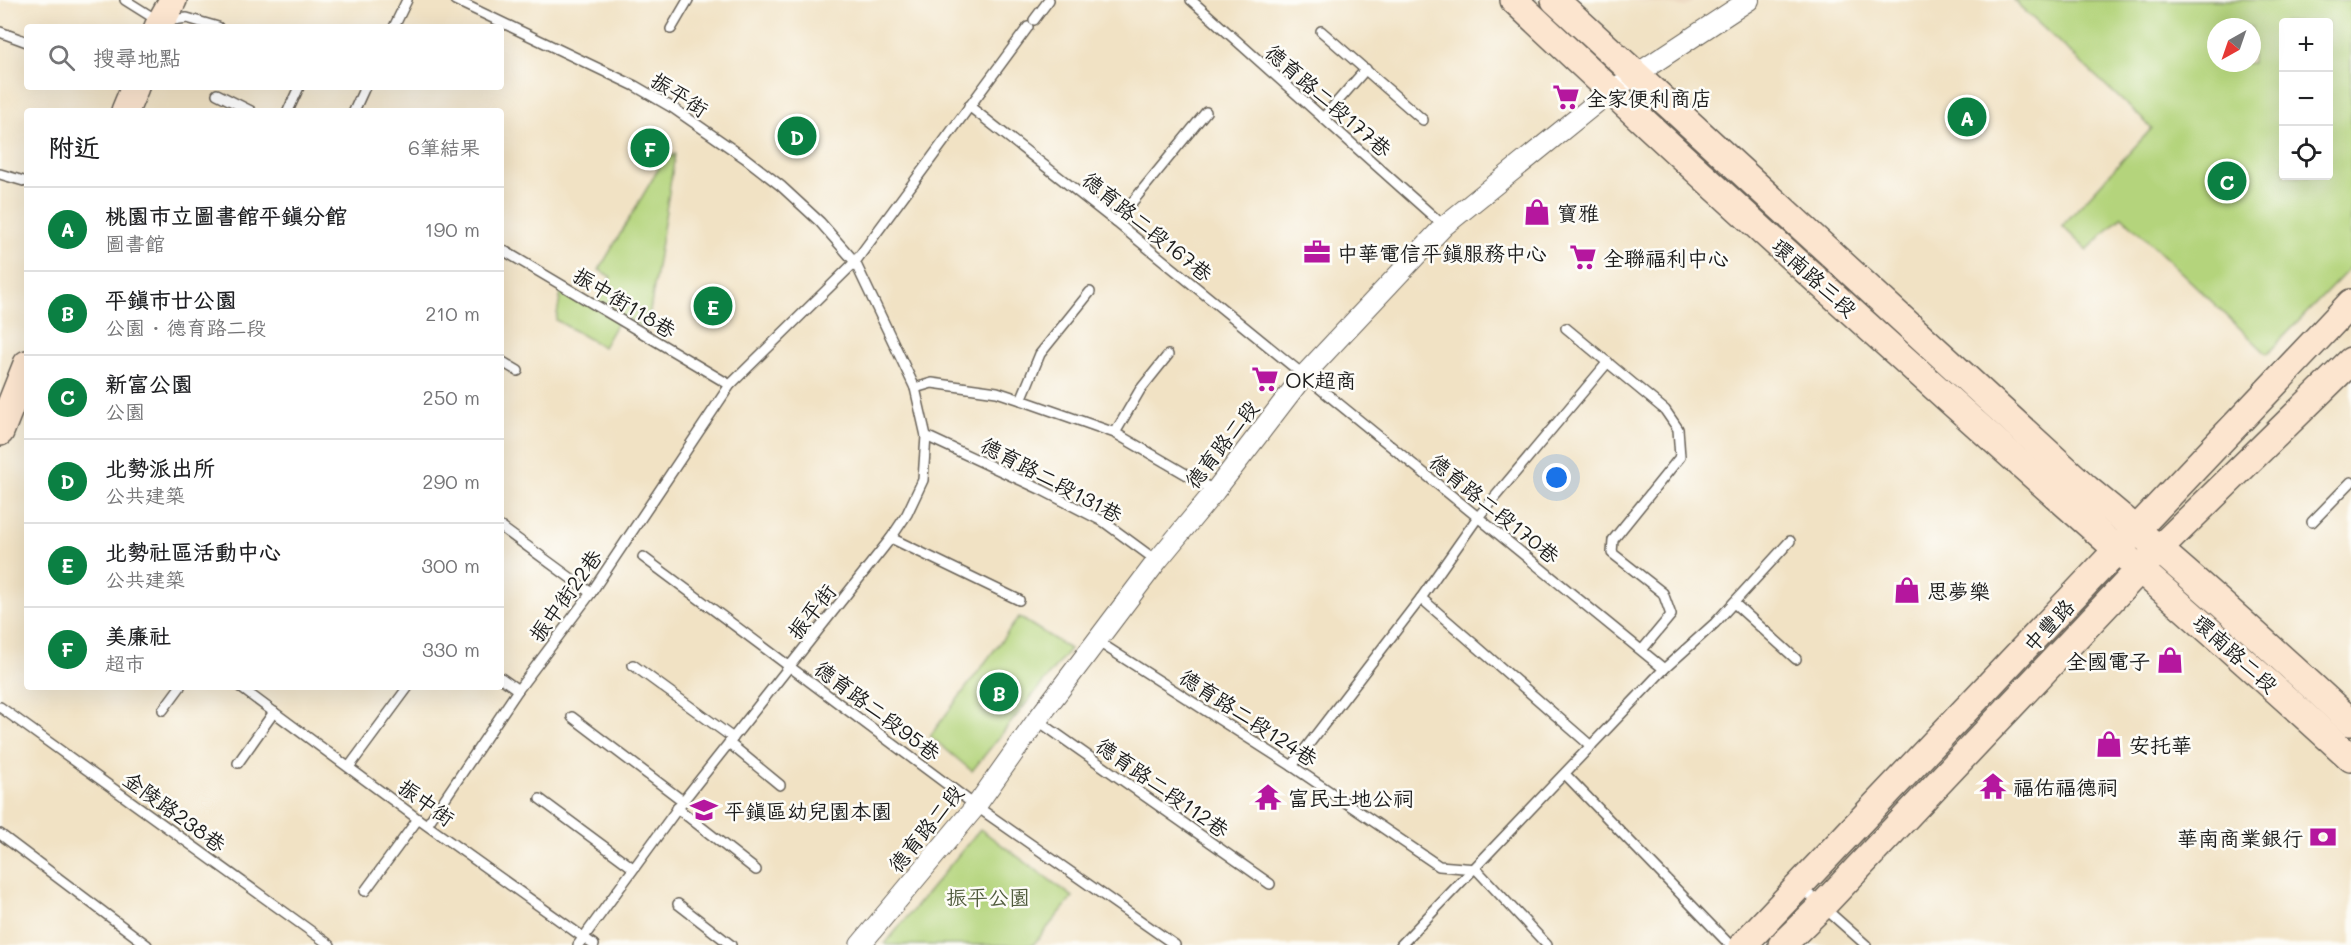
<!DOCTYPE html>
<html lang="zh-TW">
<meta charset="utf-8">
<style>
body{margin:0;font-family:Mali,"LXGW WenKai TC",sans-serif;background:#f6f6f6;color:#202124}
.controls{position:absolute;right:18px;top:18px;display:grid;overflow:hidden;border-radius:6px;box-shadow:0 6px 24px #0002}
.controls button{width:54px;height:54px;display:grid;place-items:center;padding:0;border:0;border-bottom:2px solid #e0e0e0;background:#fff;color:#202124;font:30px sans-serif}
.compass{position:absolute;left:2207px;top:18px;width:54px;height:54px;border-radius:50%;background:#fff;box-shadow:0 6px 24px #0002;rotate:220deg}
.you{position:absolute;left:1557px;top:478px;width:21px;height:21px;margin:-15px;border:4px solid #fff;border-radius:50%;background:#1a73e8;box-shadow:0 0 0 9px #1a73e833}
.badge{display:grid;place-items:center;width:39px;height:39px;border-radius:50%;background:#0b8043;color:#fff;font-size:20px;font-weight:700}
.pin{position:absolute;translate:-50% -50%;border:3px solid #fff;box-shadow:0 2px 6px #0006}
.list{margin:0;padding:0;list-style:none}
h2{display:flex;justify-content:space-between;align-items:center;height:78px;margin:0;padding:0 24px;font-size:26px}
h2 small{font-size:20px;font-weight:400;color:#757577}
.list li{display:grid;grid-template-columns:39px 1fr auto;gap:18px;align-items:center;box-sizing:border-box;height:84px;padding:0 24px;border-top:2px solid #e0e0e0}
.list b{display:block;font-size:22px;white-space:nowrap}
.list p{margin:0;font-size:20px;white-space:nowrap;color:#757577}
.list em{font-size:20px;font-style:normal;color:#757577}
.icon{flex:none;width:33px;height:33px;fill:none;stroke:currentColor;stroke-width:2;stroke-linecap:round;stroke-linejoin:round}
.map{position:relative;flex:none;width:2351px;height:945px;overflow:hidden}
.search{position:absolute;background:#fff;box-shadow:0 6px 24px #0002;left:24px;top:24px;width:480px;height:66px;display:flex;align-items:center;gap:15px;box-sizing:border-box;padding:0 21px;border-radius:6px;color:#757577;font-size:22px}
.panel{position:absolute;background:#fff;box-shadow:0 6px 24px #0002;left:24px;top:108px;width:480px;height:582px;border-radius:6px}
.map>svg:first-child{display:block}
.built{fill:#ead3b8}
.green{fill:#b4d47b;stroke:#68784c;stroke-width:1.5;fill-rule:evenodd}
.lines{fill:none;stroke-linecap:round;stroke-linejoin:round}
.lane-casing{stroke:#676157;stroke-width:12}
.street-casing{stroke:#676157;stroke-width:22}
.secondary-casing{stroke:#676157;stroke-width:30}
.lane{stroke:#fff;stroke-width:9}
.street{stroke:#fff;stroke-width:20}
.secondary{stroke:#fce5cf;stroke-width:27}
.labels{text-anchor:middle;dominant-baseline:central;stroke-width:5;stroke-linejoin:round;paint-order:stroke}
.street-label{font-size:21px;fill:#1c1c1c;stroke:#fdfcf7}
.poi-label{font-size:21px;fill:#1c1c1c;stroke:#fdfcf7;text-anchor:start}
.park-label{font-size:21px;fill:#515c3d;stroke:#fdfcf7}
</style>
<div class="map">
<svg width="2351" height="945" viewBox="0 0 2351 945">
<rect width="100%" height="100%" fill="#fdfcf7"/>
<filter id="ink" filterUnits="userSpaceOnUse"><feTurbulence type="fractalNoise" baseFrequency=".0167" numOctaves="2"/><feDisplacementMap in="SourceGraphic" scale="12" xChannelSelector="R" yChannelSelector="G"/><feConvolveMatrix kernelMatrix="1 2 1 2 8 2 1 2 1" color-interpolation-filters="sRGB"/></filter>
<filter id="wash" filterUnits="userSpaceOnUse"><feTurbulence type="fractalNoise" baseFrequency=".008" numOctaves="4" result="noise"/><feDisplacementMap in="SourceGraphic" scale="24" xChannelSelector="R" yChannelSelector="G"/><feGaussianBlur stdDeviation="1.35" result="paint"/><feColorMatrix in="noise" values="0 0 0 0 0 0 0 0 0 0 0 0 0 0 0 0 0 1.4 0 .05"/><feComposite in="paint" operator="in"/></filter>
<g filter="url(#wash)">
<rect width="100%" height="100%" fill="#f1e2c4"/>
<path class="built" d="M1626,0H1696L1686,7Z"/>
<g class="green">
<path d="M2013,0H2351V267L2267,354L2122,216L2087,250L2062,226L2152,128ZM2284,22H2328V176H2284ZM2216,27H2252V63H2216Z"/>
<path d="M675,154L647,330L596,301L611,277L599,270L663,161Z"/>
<path d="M562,287L618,321L603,347L556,320Z"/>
<path d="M1019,617L1070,649L972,771L930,736Z"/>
<path d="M980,829L1073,897L1033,945H887L885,944Z"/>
</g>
</g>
<g filter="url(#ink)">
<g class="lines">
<defs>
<g id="lane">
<path d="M125,0L160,22L187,18L218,27"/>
<path d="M455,0L635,86L673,108L745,158L781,186L820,222L855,262L915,388L926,436L923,480L907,514L891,538L683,801L578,945"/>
<path d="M1191,0L1444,226"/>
<path d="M1034,20L1049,0"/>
<path d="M394,27L407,0"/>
<path d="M671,29L688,0"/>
<path d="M1321,31L1423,120"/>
<path d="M0,32L27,42"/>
<path d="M217,94L251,111"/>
<path d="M969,106L1116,222L1664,669"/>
<path d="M288,111L299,87"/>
<path d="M354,111L365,87"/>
<path d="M1323,118L1366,69"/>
<path d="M0,174L27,182"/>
<path d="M1116,222L1206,112"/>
<path d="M501,249L730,385"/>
<path d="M1566,328L1665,410L1678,429L1680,457L1613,540L1612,553L1663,593L1671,615L1642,650"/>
<path d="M501,361L518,371"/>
<path d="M915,388L932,383L997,392L1021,400L1115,433L1215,491"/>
<path d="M1021,400L1040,354L1090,292"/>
<path d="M1115,433L1140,390L1168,355"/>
<path d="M926,436L1042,490L1104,522L1157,561"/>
<path d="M2312,522L2351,482"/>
<path d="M501,527L591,593"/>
<path d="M891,538L1019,600"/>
<path d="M643,557L976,806L1175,945"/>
<path d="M1421,598L1591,746"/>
<path d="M1734,603L1796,659"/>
<path d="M1097,641L1292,766L1439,866L1476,869"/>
<path d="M633,665L733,738"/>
<path d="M501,678L518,690"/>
<path d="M240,687L418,819L594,945"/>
<path d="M0,707L330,945"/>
<path d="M163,710L180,687"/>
<path d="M572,717L683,801"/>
<path d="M1037,720L1270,884"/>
<path d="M729,743L780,785"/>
<path d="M238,763L274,712"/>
<path d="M1292,766L1421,598L1478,517L1608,362"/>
<path d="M349,767L408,687"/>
<path d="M1565,774L1730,945"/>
<path d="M540,799L633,868"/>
<path d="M677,808L756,870"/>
<path d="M427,825L518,690L591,593L730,385L855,262L1028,27"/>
<path d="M0,834L147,945"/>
<path d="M1476,869L1547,945"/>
<path d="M1802,888L1866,945"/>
<path d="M365,891L418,819"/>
<path d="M678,904L731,945"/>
<path d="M1401,945L1664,669L1715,623L1790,541"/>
</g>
<path id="street" d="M860,945L976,806L1037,720L1157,561L1215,491L1304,375L1444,226L1611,91L1749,0"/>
<g id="secondary">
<path d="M1514,0C1693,169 1875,334 2059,498C2156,584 2255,669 2351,758"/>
<path d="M1555,0L2087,489C2178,563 2265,642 2351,722"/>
<path d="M158,27L173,0"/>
<path d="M125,111L135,87"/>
<path d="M0,432L27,364"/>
<path d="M1743,945L2351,303"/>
<path d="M1782,945L1823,905L2159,549L2351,361"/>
</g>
</defs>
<use href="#lane" class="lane-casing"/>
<use href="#street" class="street-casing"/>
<use href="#secondary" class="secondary-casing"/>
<use href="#lane" class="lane"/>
<use href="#street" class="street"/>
<use href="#secondary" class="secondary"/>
</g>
</g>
<defs>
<symbol id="supermarket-bare" viewBox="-9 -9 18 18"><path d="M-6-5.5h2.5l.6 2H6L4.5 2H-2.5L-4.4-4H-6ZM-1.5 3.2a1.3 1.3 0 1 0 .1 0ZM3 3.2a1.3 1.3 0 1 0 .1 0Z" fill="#b5179e" stroke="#fdfcf7" stroke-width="2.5" paint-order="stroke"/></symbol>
<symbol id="shop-bare" viewBox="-9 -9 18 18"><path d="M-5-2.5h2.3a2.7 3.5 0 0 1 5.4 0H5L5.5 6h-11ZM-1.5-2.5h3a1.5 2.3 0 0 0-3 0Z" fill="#b5179e" stroke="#fdfcf7" stroke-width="2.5" paint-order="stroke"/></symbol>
<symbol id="office-bare" viewBox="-9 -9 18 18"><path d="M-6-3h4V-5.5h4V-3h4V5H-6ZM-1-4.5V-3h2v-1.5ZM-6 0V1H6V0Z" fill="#b5179e" stroke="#fdfcf7" stroke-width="2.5" paint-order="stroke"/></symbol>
<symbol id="temple-bare" viewBox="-9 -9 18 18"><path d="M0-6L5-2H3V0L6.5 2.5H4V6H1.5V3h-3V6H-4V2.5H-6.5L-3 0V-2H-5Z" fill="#b5179e" stroke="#fdfcf7" stroke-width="2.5" paint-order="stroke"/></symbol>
<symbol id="school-bare" viewBox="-9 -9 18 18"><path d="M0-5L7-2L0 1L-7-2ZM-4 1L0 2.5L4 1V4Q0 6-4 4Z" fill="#b5179e" stroke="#fdfcf7" stroke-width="2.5" paint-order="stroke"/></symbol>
<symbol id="bank-bare" viewBox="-9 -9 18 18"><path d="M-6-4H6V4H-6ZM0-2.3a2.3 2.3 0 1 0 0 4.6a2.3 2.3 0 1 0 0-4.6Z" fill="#b5179e" stroke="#fdfcf7" stroke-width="2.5" paint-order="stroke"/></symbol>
</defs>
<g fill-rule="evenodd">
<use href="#supermarket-bare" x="1547" y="78" width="38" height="38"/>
<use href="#shop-bare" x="1518" y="193" width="38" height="38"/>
<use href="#office-bare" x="1298" y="233" width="38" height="38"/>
<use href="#supermarket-bare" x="1564" y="238" width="38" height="38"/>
<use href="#supermarket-bare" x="1246" y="360" width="38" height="38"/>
<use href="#shop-bare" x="1888" y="571" width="38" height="38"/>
<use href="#shop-bare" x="2151" y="641" width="38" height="38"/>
<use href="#shop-bare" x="2090" y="725" width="38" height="38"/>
<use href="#temple-bare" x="1974" y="767" width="38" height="38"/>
<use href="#temple-bare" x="1249" y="778" width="38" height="38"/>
<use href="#school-bare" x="685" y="791" width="38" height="38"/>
<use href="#bank-bare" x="2304" y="818" width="38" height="38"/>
</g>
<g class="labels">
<g class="street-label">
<text transform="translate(680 94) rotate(33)">振平街</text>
<text transform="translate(1329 100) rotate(41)">德育路二段177巷</text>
<text transform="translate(1148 226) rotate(39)">德育路二段167巷</text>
<text transform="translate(1815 277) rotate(42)">環南路三段</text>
<text transform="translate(625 302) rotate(31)">振中街118巷</text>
<text transform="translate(1221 444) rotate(-52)">德育路二段</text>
<text transform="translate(1052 479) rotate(28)">德育路二段131巷</text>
<text transform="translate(1495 508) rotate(39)">德育路二段170巷</text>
<text transform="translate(565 595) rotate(-54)">振中街22巷</text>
<text transform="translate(811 611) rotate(-52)">振平街</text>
<text transform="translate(2048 625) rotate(-47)">中豐路</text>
<text transform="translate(2236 653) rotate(42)">環南路二段</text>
<text transform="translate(878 710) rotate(37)">德育路二段95巷</text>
<text transform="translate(1249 717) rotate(33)">德育路二段124巷</text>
<text transform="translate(1163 787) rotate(35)">德育路二段112巷</text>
<text transform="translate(427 802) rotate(36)">振中街</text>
<text transform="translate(175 811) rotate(36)">金陵路238巷</text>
<text transform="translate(925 828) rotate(-51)">德育路二段</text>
</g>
<g class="poi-label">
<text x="1586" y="97">全家便利商店</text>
<text x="1557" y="212">寶雅</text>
<text x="1337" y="252">中華電信平鎮服務中心</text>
<text x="1603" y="257">全聯福利中心</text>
<text x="1285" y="379">OK超商</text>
<text x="1927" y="590">思夢樂</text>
<text x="2150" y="660" text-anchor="end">全國電子</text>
<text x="2129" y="744">安托華</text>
<text x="2013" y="786">福佑福德祠</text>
<text x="1288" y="797">富民土地公祠</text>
<text x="724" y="810">平鎮區幼兒園本園</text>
<text x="2303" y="837" text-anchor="end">華南商業銀行</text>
</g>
<g class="park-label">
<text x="988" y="896">振平公園</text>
</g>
</g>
</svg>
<div class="controls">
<button>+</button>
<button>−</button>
<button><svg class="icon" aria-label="locate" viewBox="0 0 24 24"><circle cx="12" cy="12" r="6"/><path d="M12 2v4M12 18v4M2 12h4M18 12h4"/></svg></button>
</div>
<svg class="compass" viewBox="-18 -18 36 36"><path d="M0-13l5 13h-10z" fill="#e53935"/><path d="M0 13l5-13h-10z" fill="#757577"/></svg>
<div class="you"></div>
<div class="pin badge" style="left:1967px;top:117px">A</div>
<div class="pin badge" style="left:999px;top:692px">B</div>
<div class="pin badge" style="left:2227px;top:181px">C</div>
<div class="pin badge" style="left:797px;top:136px">D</div>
<div class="pin badge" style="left:713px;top:306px">E</div>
<div class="pin badge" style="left:650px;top:148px">F</div>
<div class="search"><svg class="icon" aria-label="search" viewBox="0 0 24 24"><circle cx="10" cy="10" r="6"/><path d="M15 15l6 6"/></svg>搜尋地點</div>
<section class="panel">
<h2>附近<small>6筆結果</small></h2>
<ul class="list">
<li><span class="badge">A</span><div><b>桃園市立圖書館平鎮分館</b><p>圖書館</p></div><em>190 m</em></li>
<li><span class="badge">B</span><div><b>平鎮市廿公園</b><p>公園 · 德育路二段</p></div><em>210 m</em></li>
<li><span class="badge">C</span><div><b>新富公園</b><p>公園</p></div><em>250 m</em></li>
<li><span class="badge">D</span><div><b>北勢派出所</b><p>公共建築</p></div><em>290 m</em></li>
<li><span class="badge">E</span><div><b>北勢社區活動中心</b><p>公共建築</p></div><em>300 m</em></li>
<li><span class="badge">F</span><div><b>美廉社</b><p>超市</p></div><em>330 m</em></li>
</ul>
</section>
</div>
